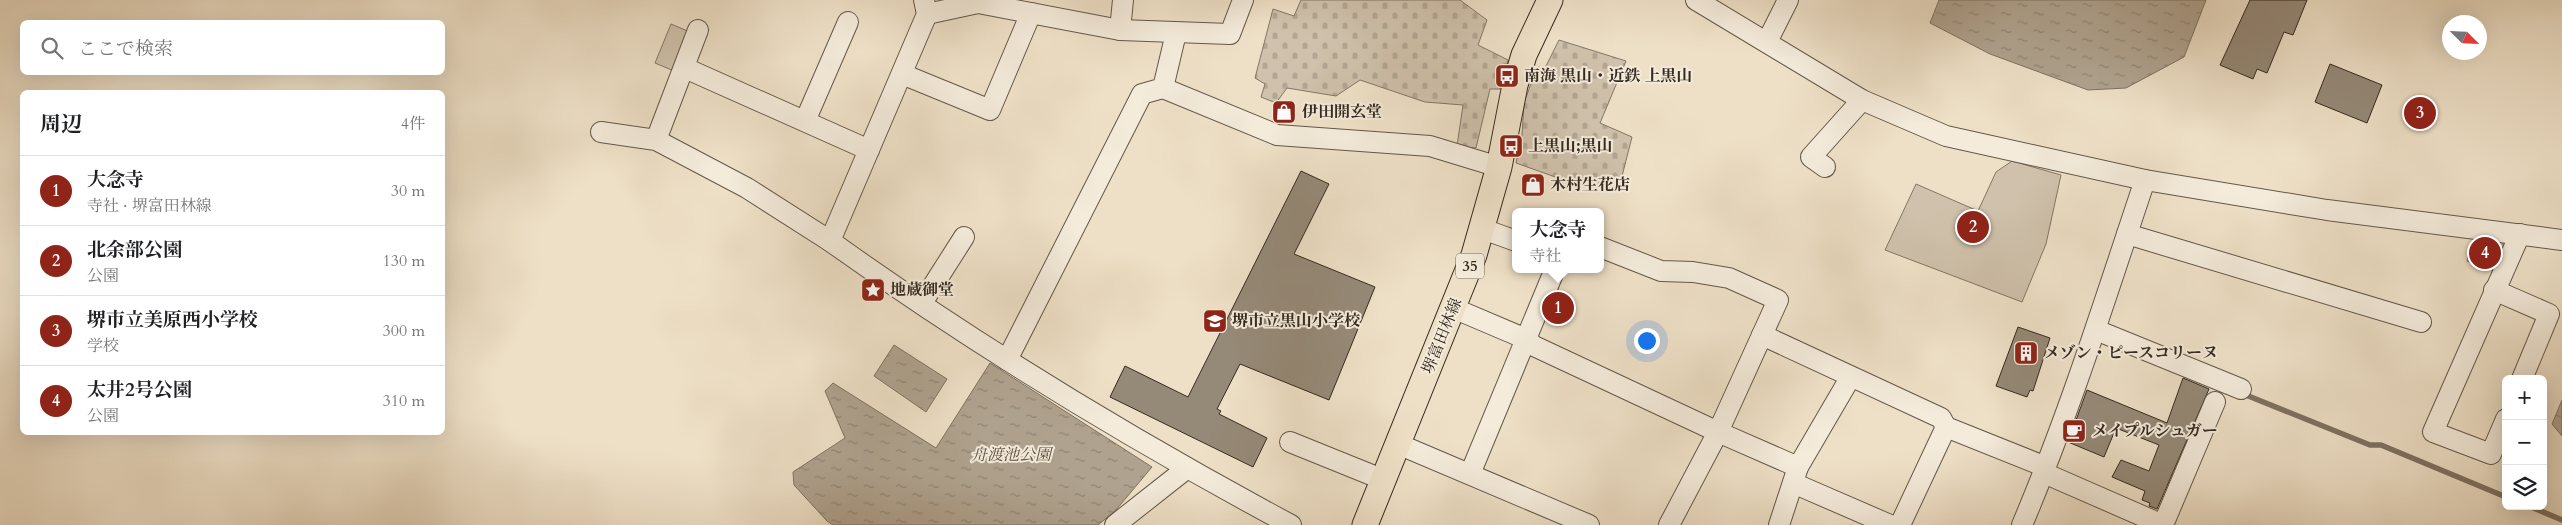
<!DOCTYPE html>
<html lang="ja">
<meta charset="utf-8">
<style>
body{margin:0;font-family:Cardo,"Noto Serif JP",serif;background:#f2f2f2;color:#202124}
.controls{position:absolute;right:15px;bottom:15px;display:grid;overflow:hidden;border-radius:8px;box-shadow:0 5px 20px #0002}
.controls button{width:45px;height:45px;display:grid;place-items:center;padding:0;border:0;border-bottom:1px solid #e0e0e0;background:#fff;color:#202124;font:25px sans-serif}
.compass{position:absolute;left:2442px;top:15px;width:45px;height:45px;border-radius:50%;background:#fff;box-shadow:0 5px 20px #0002;rotate:114deg}
.you{position:absolute;left:1646px;top:340px;width:18px;height:18px;margin:-12px;border:4px solid #fff;border-radius:50%;background:#1a73e8;box-shadow:0 0 0 8px #1a73e833}
.badge{display:grid;place-items:center;width:32px;height:32px;border-radius:50%;background:#8f2418;color:#fff;font-size:16px;font-weight:700}
.pin{position:absolute;translate:-50% -50%;border:2px solid #fff;box-shadow:0 1px 5px #0006}
.popup{position:absolute;left:1512px;top:208px;width:92px;height:65px;box-sizing:border-box;display:grid;place-content:center;border-radius:8px;background:#fff;filter:drop-shadow(0 1px 4px #0005);font-size:16px;white-space:nowrap;color:#757577}
.popup b{font-size:19px;color:#202124}
.popup::after{content:'';position:absolute;left:50%;top:100%;margin-left:-10px;border:10px solid transparent;border-top-color:#fff}
.list{margin:0;padding:0;list-style:none}
h2{display:flex;justify-content:space-between;align-items:center;height:65px;margin:0;padding:0 20px;font-size:21px}
h2 small{font-size:16px;font-weight:400;color:#757577}
.list li{display:grid;grid-template-columns:32px 1fr auto;gap:15px;align-items:center;box-sizing:border-box;height:70px;padding:0 20px;border-top:1px solid #e0e0e0}
.list b{display:block;font-size:19px;white-space:nowrap}
.list p{margin:0;font-size:16px;white-space:nowrap;color:#757577}
.list em{font-size:16px;font-style:normal;color:#757577}
.icon{flex:none;width:28px;height:28px;fill:none;stroke:currentColor;stroke-width:2;stroke-linecap:round;stroke-linejoin:round}
.map{position:relative;flex:none;width:2562px;height:525px;overflow:hidden}
.search{position:absolute;background:#fff;box-shadow:0 5px 20px #0002;left:20px;top:20px;width:425px;height:55px;display:flex;align-items:center;gap:12px;box-sizing:border-box;padding:0 18px;border-radius:8px;color:#757577;font-size:19px}
.panel{position:absolute;background:#fff;box-shadow:0 5px 20px #0002;left:20px;top:90px;width:425px;height:345px;border-radius:8px}
.map>svg:first-child{display:block}
.green{fill:#cfc1ab;stroke:#827666}
.cemetery{fill:url(#cemetery-stones);stroke:#827666}
.water{fill:url(#water-ripples);stroke:#7e7262}
.lines{fill:none;stroke-linecap:round;stroke-linejoin:round}
.stream{stroke:#7e7262;stroke-width:5.5}
.building{fill:#958977;stroke:#352a20}
.minor-casing{stroke:#63584a;stroke-width:22}
.major-casing{stroke:#352a20;stroke-width:27}
.minor{stroke:#f4ebdb;stroke-width:20}
.major{stroke:#eee0c7;stroke-width:25}
.labels{text-anchor:middle;dominant-baseline:central;stroke-width:4;stroke-linejoin:round;paint-order:stroke}
.shield{fill:#f4ebdb;stroke:#6e6458;stroke-width:1}
.shield-label{font-size:15px;font-weight:bold;fill:#352a20}
.poi-label{font-size:16px;font-weight:bold;fill:#352a20;stroke:#f4ebdb;text-anchor:start}
.street-label{font-size:16px;fill:#352a20;stroke:#f4ebdb}
.park-label{font-size:16px;font-style:italic;fill:#5c5043;stroke:#f4ebdb}
</style>
<div class="map">
<svg width="2562" height="525" viewBox="0 0 2562 525">
<defs>
<pattern id="cemetery-stones" width="16" height="16" patternUnits="userSpaceOnUse" patternTransform="scale(1.25)"><rect width="16" height="16" fill="#cfc1ab"/><path d="M2 7V4a2 2 0 0 1 4 0v3zM10 15v-3a2 2 0 0 1 4 0v3z" fill="#b2a693"/></pattern>
<pattern id="water-ripples" width="26" height="14" patternUnits="userSpaceOnUse" patternTransform="scale(1.25)"><rect width="26" height="14" fill="#afa28e"/><path d="M2 4q2-2 4 0t4 0M15 11q2-2 4 0t4 0" fill="none" stroke="#8f8474"/></pattern>
</defs>
<rect width="100%" height="100%" fill="#eee0c7"/>
<filter id="stains"><feTurbulence type="fractalNoise" baseFrequency=".004" numOctaves="4"/><feColorMatrix values="0 0 0 0 .2 0 0 0 0 .09 0 0 0 0 .02 0 0 0 .5 -.17"/></filter>
<radialGradient id="worn" r=".72"><stop offset=".6" stop-color="#630" stop-opacity="0"/><stop offset="1" stop-color="#630" stop-opacity=".3"/></radialGradient>
<g class="green">
<path d="M671,24L690,32L674,71L655,63Z"/>
<path d="M2012,161L2061,175L2046,244L2022,302L1885,250L1916,184L1978,211L1996,172Z"/>
<path d="M2474,236L2501,240L2504,246L2494,271L2467,261Z"/>
</g>
<g class="cemetery">
<path d="M1301,0H1460L1487,20L1478,45L1508,60L1500,89H1490L1476,148L1457,146L1463,105L1425,102L1360,80L1336,96L1287,88L1276,103L1261,97L1265,84L1255,78L1273,9L1294,16Z"/>
<path d="M1559,40L1626,61L1600,123L1632,137L1619,188L1561,179L1516,163L1522,135L1524,103L1537,67L1545,68Z"/>
</g>
<g class="water">
<path d="M1939,0H2206L2184,57L2126,88L2088,90L1990,54L1930,23Z"/>
<path d="M894,345L947,379L926,412L874,376Z"/>
<path d="M990,363L1152,467L1116,510L1098,525H833L827,521L794,485L793,472L845,438L825,391L833,383L936,448Z"/>
<path d="M2562,400V436L2552,424Z"/>
</g>
<g class="lines">
<g class="stream">
<path d="M2241,393L2370,445H2381L2506,497"/>
<path d="M2529,506L2562,520"/>
</g>
</g>
<g class="building">
<path d="M2250,0H2307L2293,35L2284,32L2267,73L2257,69L2253,79L2220,65Z"/>
<path d="M2330,64L2382,85L2367,123L2315,102Z"/>
<path d="M1301,171L1329,184L1294,254L1375,287L1329,400L1240,364L1217,409L1221,411L1219,414L1267,438L1253,467L1110,397L1125,366L1188,397Z"/>
<path d="M2018,327L2050,338L2033,391L2030,390L2027,397L1996,386Z"/>
<path d="M2183,378L2209,389L2157,509L2149,506L2150,503L2142,500L2145,491L2112,477L2121,460L2149,471L2159,445L2116,428L2104,457L2068,442L2087,390L2167,423Z"/>
</g>
<g class="lines">
<defs>
<g id="minor">
<path d="M924,0L927,14L830,241C977,346 1132,440 1291,525"/>
<path d="M1696,0L1862,100L1946,136L2145,180L2327,210L2562,240"/>
<path d="M927,14L978,3L1120,30L1230,34L1243,0"/>
<path d="M1120,30L1123,0"/>
<path d="M1767,42L1788,0"/>
<path d="M685,68L869,150"/>
<path d="M902,74L990,110L1031,13"/>
<path d="M1163,88L1277,135L1430,146L1499,167"/>
<path d="M805,121L848,22"/>
<path d="M601,132L656,140L747,188L830,241"/>
<path d="M656,140L698,30"/>
<path d="M1825,167L1811,157L1862,100"/>
<path d="M1483,229L1516,241"/>
<path d="M2127,234L2421,322"/>
<path d="M1600,247L1661,271L1693,272L1729,278L1778,300L1718,432L1669,525"/>
<path d="M2494,290L2549,314L2522,379"/>
<path d="M922,303L964,237"/>
<path d="M1453,308L1526,339L1534,346L1718,432L1798,467"/>
<path d="M2096,330L2241,389"/>
<path d="M1762,335L1941,418L1946,427L2046,467"/>
<path d="M1007,360L1142,94L1163,88L1176,33"/>
<path d="M2506,419L2491,454L2433,432L2520,234"/>
<path d="M1290,442L1384,480"/>
<path d="M1398,444L1589,525"/>
<path d="M2044,473L2163,525"/>
<path d="M1470,474L1555,269"/>
<path d="M1793,483L1890,525"/>
<path d="M1115,525L1186,469"/>
<path d="M1779,525L1798,467L1850,378"/>
<path d="M1900,525L1946,427"/>
<path d="M2022,525C2070,412 2106,296 2145,180"/>
<path d="M2163,525L2215,402"/>
</g>
<path id="major" d="M1365,525L1474,255L1499,167L1515,85L1524,55L1550,0"/>
</defs>
<use href="#minor" class="minor-casing"/>
<use href="#major" class="major-casing"/>
<use href="#minor" class="minor"/>
<use href="#major" class="major"/>
</g>
<defs>
<symbol id="bus-square" viewBox="-11 -11 22 22"><rect x="-9" y="-9" width="18" height="18" rx="4" fill="#8f2418" stroke="#f4ebdb"/><path d="M-5-6H5V4H4V6H2V4H-2V6H-4V4H-5ZM-3.5-4V0h7V-4ZM-3.5 1.2v1.5H-2V1.2ZM2 1.2v1.5H3.5V1.2Z" fill="#fff"/></symbol>
<symbol id="shop-square" viewBox="-11 -11 22 22"><rect x="-9" y="-9" width="18" height="18" rx="4" fill="#8f2418" stroke="#f4ebdb"/><path d="M-5-2.5h2.3a2.7 3.5 0 0 1 5.4 0H5L5.5 6h-11ZM-1.5-2.5h3a1.5 2.3 0 0 0-3 0Z" fill="#fff"/></symbol>
<symbol id="sight-square" viewBox="-11 -11 22 22"><rect x="-9" y="-9" width="18" height="18" rx="4" fill="#8f2418" stroke="#f4ebdb"/><path d="M0-6L1.8-2.2L6-1.7L2.9 1.2L3.7 5.4L0 3.3L-3.7 5.4L-2.9 1.2L-6-1.7L-1.8-2.2Z" fill="#fff"/></symbol>
<symbol id="school-square" viewBox="-11 -11 22 22"><rect x="-9" y="-9" width="18" height="18" rx="4" fill="#8f2418" stroke="#f4ebdb"/><path d="M0-5L7-2L0 1L-7-2ZM-4 1L0 2.5L4 1V4Q0 6-4 4Z" fill="#fff"/></symbol>
<symbol id="building-square" viewBox="-11 -11 22 22"><rect x="-9" y="-9" width="18" height="18" rx="4" fill="#8f2418" stroke="#f4ebdb"/><path d="M-4-6H4V6H1V3H-1V6H-4ZM-2.5-4.3h1.7v1.8h-1.7ZM.8-4.3h1.7v1.8H.8ZM-2.5-1h1.7V.8h-1.7ZM.8-1h1.7V.8H.8Z" fill="#fff"/></symbol>
<symbol id="cafe-square" viewBox="-11 -11 22 22"><rect x="-9" y="-9" width="18" height="18" rx="4" fill="#8f2418" stroke="#f4ebdb"/><path d="M-5.5-4.5H6V0H3Q3 3.5 0 3.5H-2.5Q-5.5 3.5-5.5 0ZM3-3.2v2h1.7v-2ZM-6 4.5H4V6H-6Z" fill="#fff"/></symbol>
</defs>
<g fill-rule="evenodd">
<use href="#bus-square" x="1493" y="62" width="28" height="28"/>
<use href="#shop-square" x="1270" y="98" width="28" height="28"/>
<use href="#bus-square" x="1497" y="132" width="28" height="28"/>
<use href="#shop-square" x="1519" y="171" width="28" height="28"/>
<use href="#sight-square" x="859" y="276" width="28" height="28"/>
<use href="#school-square" x="1201" y="307" width="28" height="28"/>
<use href="#building-square" x="2012" y="339" width="28" height="28"/>
<use href="#cafe-square" x="2060" y="417" width="28" height="28"/>
</g>
<g class="labels">
<rect class="shield" x="1456" y="253.5" width="28" height="25" rx="4"/>
<g class="shield-label">
<text x="1470" y="266">35</text>
</g>
<g class="poi-label">
<text x="1524" y="76">南海 黒山・近鉄 上黒山</text>
<text x="1302" y="112">伊田開玄堂</text>
<text x="1528" y="146">上黒山;黒山</text>
<text x="1550" y="185">木村生花店</text>
<text x="890" y="290">地蔵御堂</text>
<text x="1232" y="321">堺市立黒山小学校</text>
<text x="2044" y="353">メゾン・ピースコリーヌ</text>
<text x="2092" y="431">メイプルシュガー</text>
</g>
<g class="street-label">
<text transform="translate(1442 336) rotate(-68)">堺富田林線</text>
</g>
<g class="park-label">
<text x="1011" y="455">舟渡池公園</text>
</g>
</g>
<rect width="100%" height="100%" filter="url(#stains)"/>
<rect width="100%" height="100%" fill="url(#worn)"/>
</svg>
<div class="controls">
<button>+</button>
<button>−</button>
<button><svg class="icon" aria-label="layers" viewBox="0 0 24 24"><path d="M12 4l9 5-9 5-9-5zM3 14l9 5 9-5"/></svg></button>
</div>
<svg class="compass" viewBox="-18 -18 36 36"><path d="M0-13l5 13h-10z" fill="#e53935"/><path d="M0 13l5-13h-10z" fill="#757577"/></svg>
<div class="you"></div>
<div class="pin badge" style="left:1558px;top:308px">1</div>
<div class="popup"><b>大念寺</b>寺社</div>
<div class="pin badge" style="left:1973px;top:227px">2</div>
<div class="pin badge" style="left:2420px;top:113px">3</div>
<div class="pin badge" style="left:2485px;top:253px">4</div>
<div class="search"><svg class="icon" aria-label="search" viewBox="0 0 24 24"><circle cx="10" cy="10" r="6"/><path d="M15 15l6 6"/></svg>ここで検索</div>
<section class="panel">
<h2>周辺<small>4件</small></h2>
<ul class="list">
<li><span class="badge">1</span><div><b>大念寺</b><p>寺社 · 堺富田林線</p></div><em>30 m</em></li>
<li><span class="badge">2</span><div><b>北余部公園</b><p>公園</p></div><em>130 m</em></li>
<li><span class="badge">3</span><div><b>堺市立美原西小学校</b><p>学校</p></div><em>300 m</em></li>
<li><span class="badge">4</span><div><b>太井2号公園</b><p>公園</p></div><em>310 m</em></li>
</ul>
</section>
</div>
